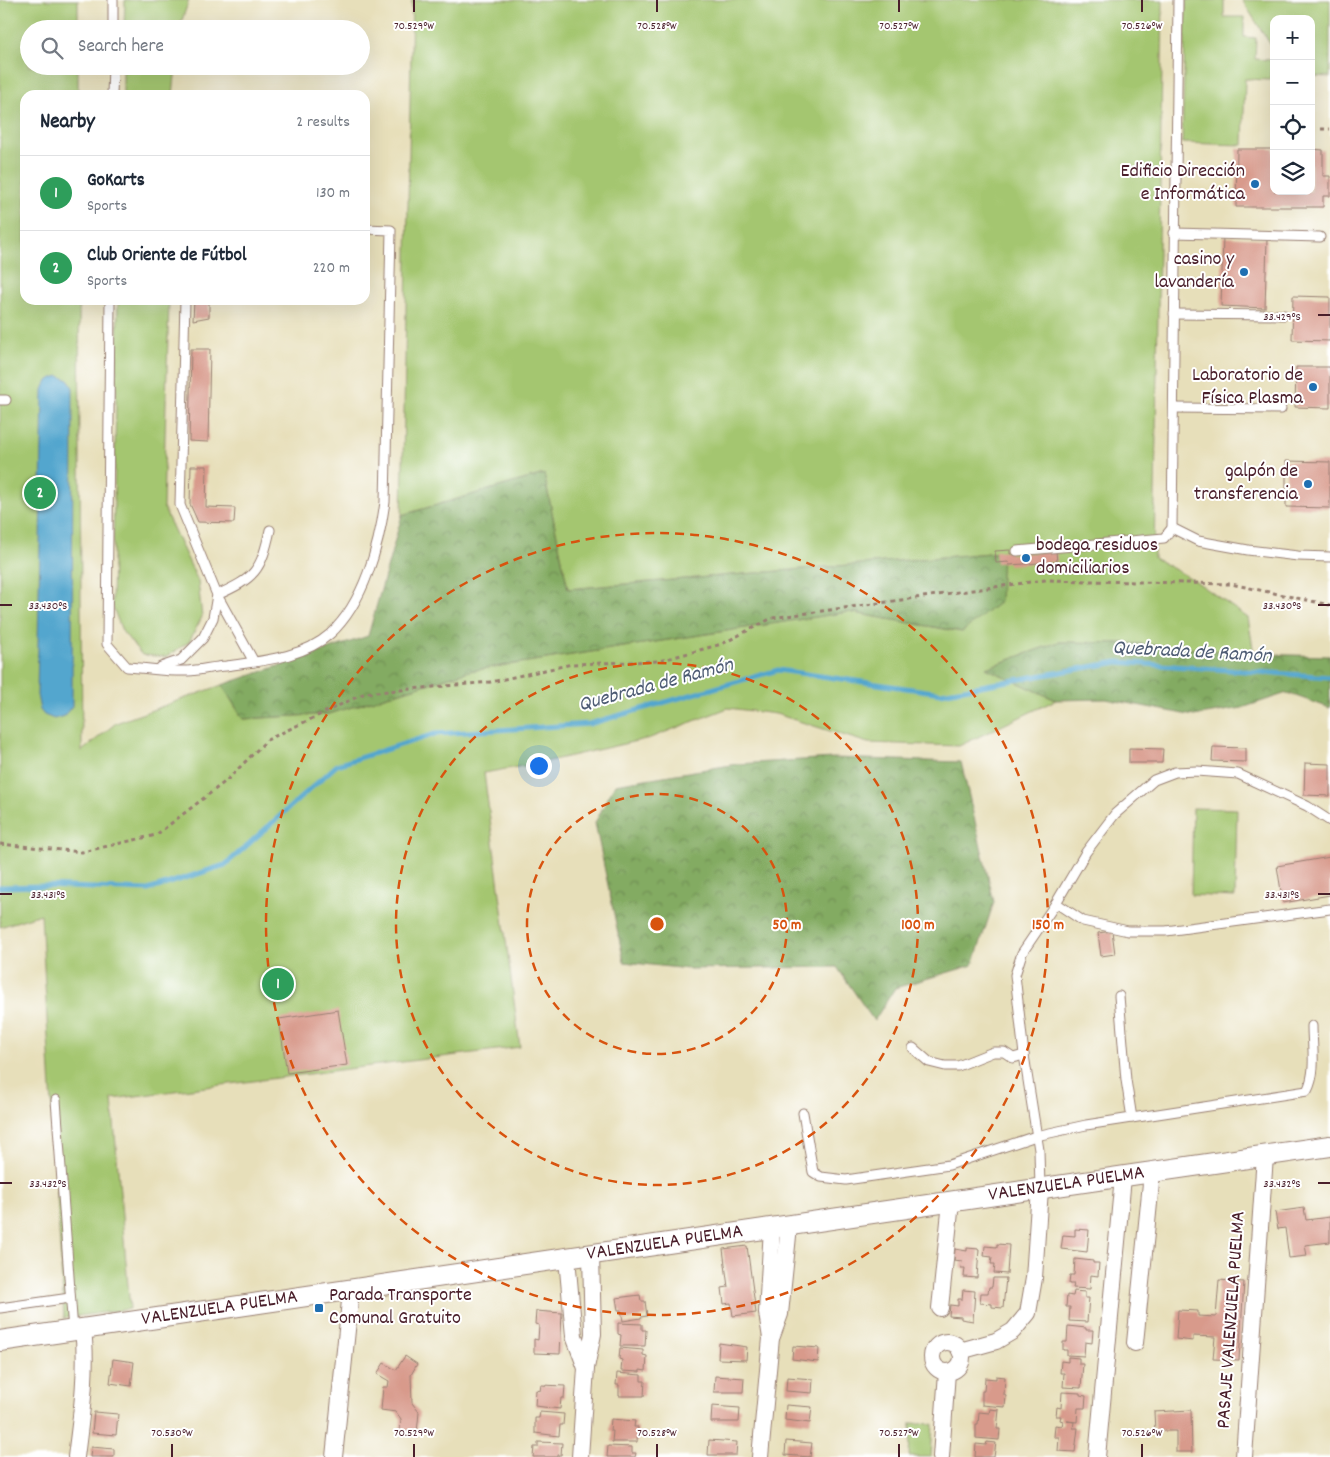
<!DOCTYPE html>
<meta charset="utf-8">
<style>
body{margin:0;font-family:Dekko,sans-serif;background:#f6f6f7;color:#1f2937}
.controls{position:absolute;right:15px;top:15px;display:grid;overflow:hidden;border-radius:10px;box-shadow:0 5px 20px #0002}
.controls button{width:45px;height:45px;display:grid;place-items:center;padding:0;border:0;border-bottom:1px solid #e0e1e3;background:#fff;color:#1f2937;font:25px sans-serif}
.you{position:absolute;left:538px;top:765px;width:18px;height:18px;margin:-12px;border:4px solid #fff;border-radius:50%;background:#1a73e8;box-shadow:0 0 0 8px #1a73e833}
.badge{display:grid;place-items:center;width:32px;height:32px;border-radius:50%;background:#ea580c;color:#fff;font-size:16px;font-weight:700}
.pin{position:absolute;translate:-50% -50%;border:2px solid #fff;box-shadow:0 1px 5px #0006}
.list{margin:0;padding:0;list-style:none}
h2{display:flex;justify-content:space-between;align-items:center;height:65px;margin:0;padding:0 20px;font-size:21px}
h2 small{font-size:16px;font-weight:400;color:#747a83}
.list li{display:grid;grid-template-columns:32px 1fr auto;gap:15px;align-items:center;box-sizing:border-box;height:75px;padding:0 20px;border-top:1px solid #e0e1e3}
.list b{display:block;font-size:19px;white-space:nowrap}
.list p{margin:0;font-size:16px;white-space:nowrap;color:#747a83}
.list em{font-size:16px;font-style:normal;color:#747a83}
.icon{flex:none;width:28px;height:28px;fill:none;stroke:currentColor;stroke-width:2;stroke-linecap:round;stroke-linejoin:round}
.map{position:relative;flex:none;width:1330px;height:1457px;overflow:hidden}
.search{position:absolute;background:#fff;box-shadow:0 5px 20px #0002;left:20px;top:20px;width:350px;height:55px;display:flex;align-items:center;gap:12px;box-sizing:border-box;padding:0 18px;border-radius:28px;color:#747a83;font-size:19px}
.panel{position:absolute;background:#fff;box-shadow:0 5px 20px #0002;left:20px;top:90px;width:350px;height:215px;border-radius:15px}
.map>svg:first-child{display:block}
.green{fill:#a4c66f;stroke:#77724d}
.forest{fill:url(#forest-crowns);stroke:#666546}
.water{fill:#52a6ce;stroke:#4e627c}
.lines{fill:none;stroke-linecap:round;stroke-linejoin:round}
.stream{stroke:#52a6ce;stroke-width:5}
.building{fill:#d89a8b}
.service-casing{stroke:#987f72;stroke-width:11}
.minor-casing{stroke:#987f72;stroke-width:18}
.tertiary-casing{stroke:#987f72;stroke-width:22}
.path{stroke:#987f72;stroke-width:3;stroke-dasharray:4 4;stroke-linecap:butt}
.service{stroke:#fff;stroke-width:9}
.minor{stroke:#fff;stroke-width:16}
.tertiary{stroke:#fff;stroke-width:20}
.ticks{fill:none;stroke:#4a1f2b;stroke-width:2}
.ring{fill:none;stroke:#d8530f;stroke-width:2.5;stroke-dasharray:9 6}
.poi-dot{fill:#1f6fb2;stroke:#fff;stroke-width:2}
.labels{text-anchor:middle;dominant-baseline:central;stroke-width:4;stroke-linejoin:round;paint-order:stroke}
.poi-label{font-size:20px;fill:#4a1f2b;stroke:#fff;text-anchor:end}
.street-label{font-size:20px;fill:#4a1f2b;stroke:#fff}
.water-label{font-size:21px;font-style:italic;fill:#4e5c74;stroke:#fff}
.ticks-label{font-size:12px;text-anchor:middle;fill:#4a1f2b;stroke:#fff;stroke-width:4;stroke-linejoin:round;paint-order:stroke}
.centre{fill:#d8530f;stroke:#fff;stroke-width:2.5}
.ring-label{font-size:15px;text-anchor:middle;font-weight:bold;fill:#d8530f;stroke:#fff;stroke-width:4;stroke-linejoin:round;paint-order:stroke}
</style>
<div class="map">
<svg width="1330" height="1457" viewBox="0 0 1330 1457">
<defs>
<pattern id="forest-crowns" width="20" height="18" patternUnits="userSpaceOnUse" patternTransform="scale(1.25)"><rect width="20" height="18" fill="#83ab62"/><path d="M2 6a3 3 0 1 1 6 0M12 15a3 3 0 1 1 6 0" fill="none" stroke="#6d8b51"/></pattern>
</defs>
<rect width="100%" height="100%" fill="#fff"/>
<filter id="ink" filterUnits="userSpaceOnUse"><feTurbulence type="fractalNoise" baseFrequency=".02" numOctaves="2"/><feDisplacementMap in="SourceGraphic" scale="10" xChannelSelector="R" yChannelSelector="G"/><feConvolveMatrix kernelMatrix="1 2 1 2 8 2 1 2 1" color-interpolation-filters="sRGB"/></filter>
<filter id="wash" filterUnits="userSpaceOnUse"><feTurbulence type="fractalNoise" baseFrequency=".0096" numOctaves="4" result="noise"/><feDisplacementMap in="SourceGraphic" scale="20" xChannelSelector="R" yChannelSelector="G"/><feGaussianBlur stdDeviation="1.12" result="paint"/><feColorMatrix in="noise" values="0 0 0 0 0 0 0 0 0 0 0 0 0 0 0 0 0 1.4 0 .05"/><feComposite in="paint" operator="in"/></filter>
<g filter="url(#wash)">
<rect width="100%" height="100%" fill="#e7dfba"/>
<g class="green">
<path d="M0,0H78V29H29V66H78V95H25V300H79L82,751L116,723L222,685L243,719L329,714L469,671L848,612L962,632L1002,552L568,589L544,474L402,515L412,0H1163L1154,558L1194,580L1248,618L1254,654L1128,643L1059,642L986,668L1056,700L959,746L868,743L776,714L728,708L650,738L540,763L484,773L520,1047L112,1099L130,1309L64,1318L41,914L0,927Z"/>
<path d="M125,0H189L179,29H124Z"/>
<path d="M1186,0H1224V17H1244V37L1256,38L1255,59L1271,60L1270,80L1245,79L1243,145L1182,143Z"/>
<path d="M1242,0H1330V77L1311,76V19H1274V50Z"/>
<path d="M123,66H176L173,95H123Z"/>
<path d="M118,300H169L163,507L198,581L202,617L189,642L166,657L142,655L122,631L112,605Z"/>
<path d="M1193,808L1237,809L1235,897L1191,895Z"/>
<path d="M911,1423L933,1424L931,1457H909Z"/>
</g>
<g class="forest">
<path d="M544,474L568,589L1002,552L1000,602L962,632L848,612L469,671L329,714L243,719L222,685L368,636L402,515Z"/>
<path d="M1059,642L1128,643L1254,654L1330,656V708L1287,693L1242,708L1194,716L1106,699L1056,700L986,668Z"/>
<path d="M833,758L961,762L994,902L973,965L895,988L874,1021L837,967L688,969L624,962L595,823L615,784L737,764Z"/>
</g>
<path class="water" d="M59,376L69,380L73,388L72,706L64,716L54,719L44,715L40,710L37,695L43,390C46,381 50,378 59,376Z"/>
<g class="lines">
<path class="stream" d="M0,887L43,886L148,890L225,865L337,765L435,734L589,724L778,670L941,693L1118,662L1330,677"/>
</g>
<g id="blocks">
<g class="building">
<path d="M1237,149H1274V191H1311V149L1323,150V176H1330V196H1323V207H1236Z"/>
<path d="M1223,237L1267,239L1265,308L1221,306Z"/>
<path d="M1293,296L1330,297V341L1292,340Z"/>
<path d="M194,300H209V317L193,320Z"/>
<path d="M191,349H210L208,442L189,441Z"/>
<path d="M1296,367H1330V408L1295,407Z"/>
<path d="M1286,461L1330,462V508L1286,507Z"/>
<path d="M191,466H207L206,507L235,508L234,523L198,522L190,504Z"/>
<path d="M1010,550V554L1056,551L1057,562L1009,565L1008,562L996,563L995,551Z"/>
<path d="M1213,747L1246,748V762L1212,761Z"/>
<path d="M1129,748L1163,749L1162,763H1129Z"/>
<path d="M1305,763L1330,764V796L1304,795Z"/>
<path d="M1330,857V895L1283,903L1277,866Z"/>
<path d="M1112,931L1115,954L1101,956L1098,933Z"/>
<path d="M338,1010L347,1065L287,1073L279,1019Z"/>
<path d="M1304,1208L1306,1220L1330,1217V1242L1305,1245L1307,1256L1289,1258L1285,1228L1278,1229L1275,1212Z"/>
<path d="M1075,1229L1089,1230L1087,1252L1061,1249L1063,1235L1075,1236Z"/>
<path d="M997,1244L1009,1245L1007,1274L994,1273L995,1264H991L992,1257L984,1256L985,1246L997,1247Z"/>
<path d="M747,1246L756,1313L733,1316L731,1303L724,1304L722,1288L728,1287L723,1249Z"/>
<path d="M967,1248L979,1249L977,1278L964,1277L965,1268H961L962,1261L954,1260L955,1249L967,1251Z"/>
<path d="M1075,1259L1093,1261V1263H1099L1098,1276L1091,1275L1090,1289L1073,1288L1074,1284H1069L1070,1275H1074Z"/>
<path d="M993,1278H1006L1003,1308L992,1307V1304L980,1303L981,1293H988L989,1287H992Z"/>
<path d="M1219,1280L1244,1282L1239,1360L1213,1359L1215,1337L1193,1336V1341L1176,1339L1178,1310L1198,1311V1316L1216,1317Z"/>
<path d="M963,1290L975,1291L973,1321L961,1319V1317L949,1316L950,1305L958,1306V1299H962Z"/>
<path d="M1074,1291L1085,1292V1298H1089L1087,1322L1069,1321L1070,1307H1066L1067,1295L1073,1296Z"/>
<path d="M640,1295L641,1301H645L647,1316L641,1317V1318L623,1321L621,1310H618L616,1298Z"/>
<path d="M536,1311L562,1313L560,1354L534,1353V1339L538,1340L539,1325L535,1324Z"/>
<path d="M618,1323L642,1324V1330H646L645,1346H620L621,1335L618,1334Z"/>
<path d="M1068,1326L1086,1328V1330H1093L1092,1343L1085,1342L1084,1356L1067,1355V1350H1063V1342H1067Z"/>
<path d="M719,1343L747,1347L746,1360L718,1359Z"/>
<path d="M793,1346L819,1348L818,1362L792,1359Z"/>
<path d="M620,1348L643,1350V1355L647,1356L646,1371L640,1370V1372L621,1371L622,1360L619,1359Z"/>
<path d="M405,1356L417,1364L411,1375L412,1403L419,1412L417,1433L400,1431L401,1419L396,1412L381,1410L383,1387H388L389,1381L377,1374L384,1363L396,1370Z"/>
<path d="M1068,1357L1079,1358V1364H1083L1081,1388L1063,1387L1064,1373H1060L1061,1361L1068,1362Z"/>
<path d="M113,1359L134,1362L131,1386L110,1383Z"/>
<path d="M617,1373L641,1375V1381H645L644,1396H619V1385H616Z"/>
<path d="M715,1376L744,1378L743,1392H714Z"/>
<path d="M996,1376L1005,1377L1004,1395L1006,1396L1005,1407L982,1405V1391H984L985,1378L996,1379Z"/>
<path d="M787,1377L813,1379L812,1393L786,1391Z"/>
<path d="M541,1385L565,1386L564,1398H561L560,1409L535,1406L536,1390L540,1391Z"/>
<path d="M1062,1392L1080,1393V1395L1086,1396L1085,1408H1078L1077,1422L1067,1421L1074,1422L1073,1428H1078L1075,1452L1058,1451L1059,1437H1054L1055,1425L1062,1426L1063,1421L1060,1420L1061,1416H1056L1057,1407L1061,1408Z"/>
<path d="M786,1405L812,1407L810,1423L785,1420Z"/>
<path d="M712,1406L740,1408L739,1422H711Z"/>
<path d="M990,1409L999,1410L997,1429H1000L999,1440L976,1438V1424H978L979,1412L989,1413Z"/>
<path d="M1191,1410L1192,1452H1176V1431H1155L1154,1412Z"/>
<path d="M94,1412L118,1414L116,1435L92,1433Z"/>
<path d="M540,1412L564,1414L563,1425H560L559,1436L535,1433V1418H539Z"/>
<path d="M611,1419L635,1421L634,1427H638L637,1442H612L613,1431H610Z"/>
<path d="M709,1440L737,1442L736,1455H708Z"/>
<path d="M786,1441L812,1443L810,1457L785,1455Z"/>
<path d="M538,1442L562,1443L561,1455H558V1457H533L534,1447H538Z"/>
<path d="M987,1442L996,1443L994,1457H975L976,1444L986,1445Z"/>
<path d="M608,1446L632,1447V1453H636L635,1457H607Z"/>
<path d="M91,1447L114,1449V1457H90Z"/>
</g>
</g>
</g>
<g filter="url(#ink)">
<use href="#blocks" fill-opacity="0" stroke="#987f72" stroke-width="1"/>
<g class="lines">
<defs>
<g id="service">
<path d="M113,29V0"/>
<path d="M112,95L113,66"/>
<path d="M1174,233L1320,237"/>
<path d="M110,300L107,644L127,667C147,668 168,672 188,671C201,670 213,667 226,666C261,661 303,658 330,634C364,603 379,546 385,502L391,230L365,229"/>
<path d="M1174,314L1284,315"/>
<path d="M0,400H6"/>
<path d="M1174,408L1281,409"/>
<path d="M1172,528L1198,541L1248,550L1298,556L1330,557"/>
<path d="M1017,551L1164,538L1172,528L1178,0"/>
<path d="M254,662L217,595C255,578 261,571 270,530"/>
<path d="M161,667L181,660L203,638L213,618L217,595L180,505L185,300"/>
<path d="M1056,903L1083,921L1128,931H1166L1330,909"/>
<path d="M1119,996L1126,1080L1132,1118"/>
<path d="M913,1048L929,1062L945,1066H958L993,1052H1004L1013,1058L1024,1055"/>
<path d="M56,1100L73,1331"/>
<path d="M803,1113L813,1172L821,1177L846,1180L949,1165L1036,1136L1086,1125L1307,1091C1317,1072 1312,1047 1312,1026"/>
<path d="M1040,1189L1039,1150L1024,1055L1015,975L1022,953L1056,903L1086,852L1115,814L1154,780L1175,772L1197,771L1238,774L1307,806L1330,821"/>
<path d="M0,1308L70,1298"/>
</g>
<g id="minor">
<path d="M567,1258L574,1336L586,1368"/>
<path d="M940,1308L951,1202"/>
<path d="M772,1336L780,1314L789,1226"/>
<circle cx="947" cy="1357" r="15"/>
<path d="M1135,1343L1152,1173"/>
<path d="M960,1351L996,1341L1013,1331L1028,1313L1034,1278L1040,1189"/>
<path d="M76,1457C81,1417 88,1370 83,1329"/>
<path d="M334,1457L351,1291"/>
<path d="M580,1457L586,1368L593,1334L591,1255"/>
<path d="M760,1457L771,1338L767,1313L772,1228"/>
<path d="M941,1457L947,1372"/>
<path d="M1097,1457L1123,1177"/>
<path d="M1244,1457L1265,1156"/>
</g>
<g id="tertiary">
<path id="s1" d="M0,1341L1330,1146"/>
</g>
</defs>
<use href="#service" class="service-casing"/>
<use href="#minor" class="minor-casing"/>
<use href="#tertiary" class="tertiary-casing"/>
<g class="path">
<path d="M1321,129H1330"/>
<path d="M0,844L82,852L156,835L226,781L267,740L365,693L491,682L572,664L659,661L722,644L772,618L1045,580L1231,584L1330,605"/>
</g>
<use href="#service" class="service"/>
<use href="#minor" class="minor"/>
<use href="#tertiary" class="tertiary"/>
</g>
</g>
<path class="ticks" d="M414,0V12M657,0V12M899,0V12M1142,0V12M1318,315H1330M0,605H12M1318,605H1330M0,894H12M1318,894H1330M0,1183H12M1318,1183H1330M172,1444V1457M414,1444V1457M657,1444V1457M899,1444V1457M1142,1444V1457"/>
<g class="ring">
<circle cx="657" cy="924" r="130"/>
<circle cx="657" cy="924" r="261"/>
<circle cx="657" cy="924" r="391"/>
</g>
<g class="poi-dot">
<circle cx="1255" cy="184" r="5"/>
<circle cx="1244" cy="272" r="5"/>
<circle cx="1313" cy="387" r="5"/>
<circle cx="1308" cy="484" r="5"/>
<circle cx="1026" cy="558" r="5"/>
<rect x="314" y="1303" width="10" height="10" rx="2.5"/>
</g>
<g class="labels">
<g class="poi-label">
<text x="1245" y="172">Edificio Dirección<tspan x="1245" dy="23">e Informática</tspan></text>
<text x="1234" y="260">casino y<tspan x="1234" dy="23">lavandería</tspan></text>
<text x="1303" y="376">Laboratorio de<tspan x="1303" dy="23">Física Plasma</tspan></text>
<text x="1298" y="472">galpón de<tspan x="1298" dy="23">transferencia</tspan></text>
<text x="1036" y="546" text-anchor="start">bodega residuos<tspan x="1036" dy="23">domiciliarios</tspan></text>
<text x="329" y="1296" text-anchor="start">Parada Transporte<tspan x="329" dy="23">Comunal Gratuito</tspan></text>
</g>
<g class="street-label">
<text stroke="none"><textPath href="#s1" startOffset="1078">VALENZUELA PUELMA</textPath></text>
<text stroke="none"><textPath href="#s1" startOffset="672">VALENZUELA PUELMA</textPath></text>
<text stroke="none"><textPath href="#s1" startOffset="222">VALENZUELA PUELMA</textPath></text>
<text transform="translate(1232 1320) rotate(-86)">PASAJE VALENZUELA PUELMA</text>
</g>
<g class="water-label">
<text transform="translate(1192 653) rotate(3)">Quebrada de Ramón</text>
<text transform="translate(656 686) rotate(-15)">Quebrada de Ramón</text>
</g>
</g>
<g class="ticks-label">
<text x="414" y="29">70.529°W</text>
<text x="657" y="29">70.528°W</text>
<text x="899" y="29">70.527°W</text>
<text x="1142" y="29">70.526°W</text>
<text x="1282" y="320">33.429°S</text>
<text x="48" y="609">33.430°S</text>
<text x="1282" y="609">33.430°S</text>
<text x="48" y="898">33.431°S</text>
<text x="1282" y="898">33.431°S</text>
<text x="48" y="1187">33.432°S</text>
<text x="1282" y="1187">33.432°S</text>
<text x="172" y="1436">70.530°W</text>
<text x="414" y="1436">70.529°W</text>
<text x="657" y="1436">70.528°W</text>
<text x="899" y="1436">70.527°W</text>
<text x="1142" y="1436">70.526°W</text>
</g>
<circle cx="657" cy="924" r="8" class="centre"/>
<g class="ring-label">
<text x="787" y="929">50 m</text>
<text x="918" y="929">100 m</text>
<text x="1048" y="929">150 m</text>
</g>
</svg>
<div class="controls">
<button>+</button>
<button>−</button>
<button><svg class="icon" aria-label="locate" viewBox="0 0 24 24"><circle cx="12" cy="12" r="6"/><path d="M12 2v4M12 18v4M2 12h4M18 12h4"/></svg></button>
<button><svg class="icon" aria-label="layers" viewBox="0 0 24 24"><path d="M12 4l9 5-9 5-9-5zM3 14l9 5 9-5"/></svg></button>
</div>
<div class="you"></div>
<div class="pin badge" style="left:278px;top:984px;background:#2e9e5b">1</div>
<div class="pin badge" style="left:40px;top:493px;background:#2e9e5b">2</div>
<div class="search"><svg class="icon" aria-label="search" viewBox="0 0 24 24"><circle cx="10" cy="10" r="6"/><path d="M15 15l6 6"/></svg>Search here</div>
<section class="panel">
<h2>Nearby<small>2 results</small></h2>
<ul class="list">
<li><span class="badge" style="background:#2e9e5b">1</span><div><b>GoKarts</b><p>Sports</p></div><em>130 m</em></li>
<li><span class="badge" style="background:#2e9e5b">2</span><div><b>Club Oriente de Fútbol</b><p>Sports</p></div><em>220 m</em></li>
</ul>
</section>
</div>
